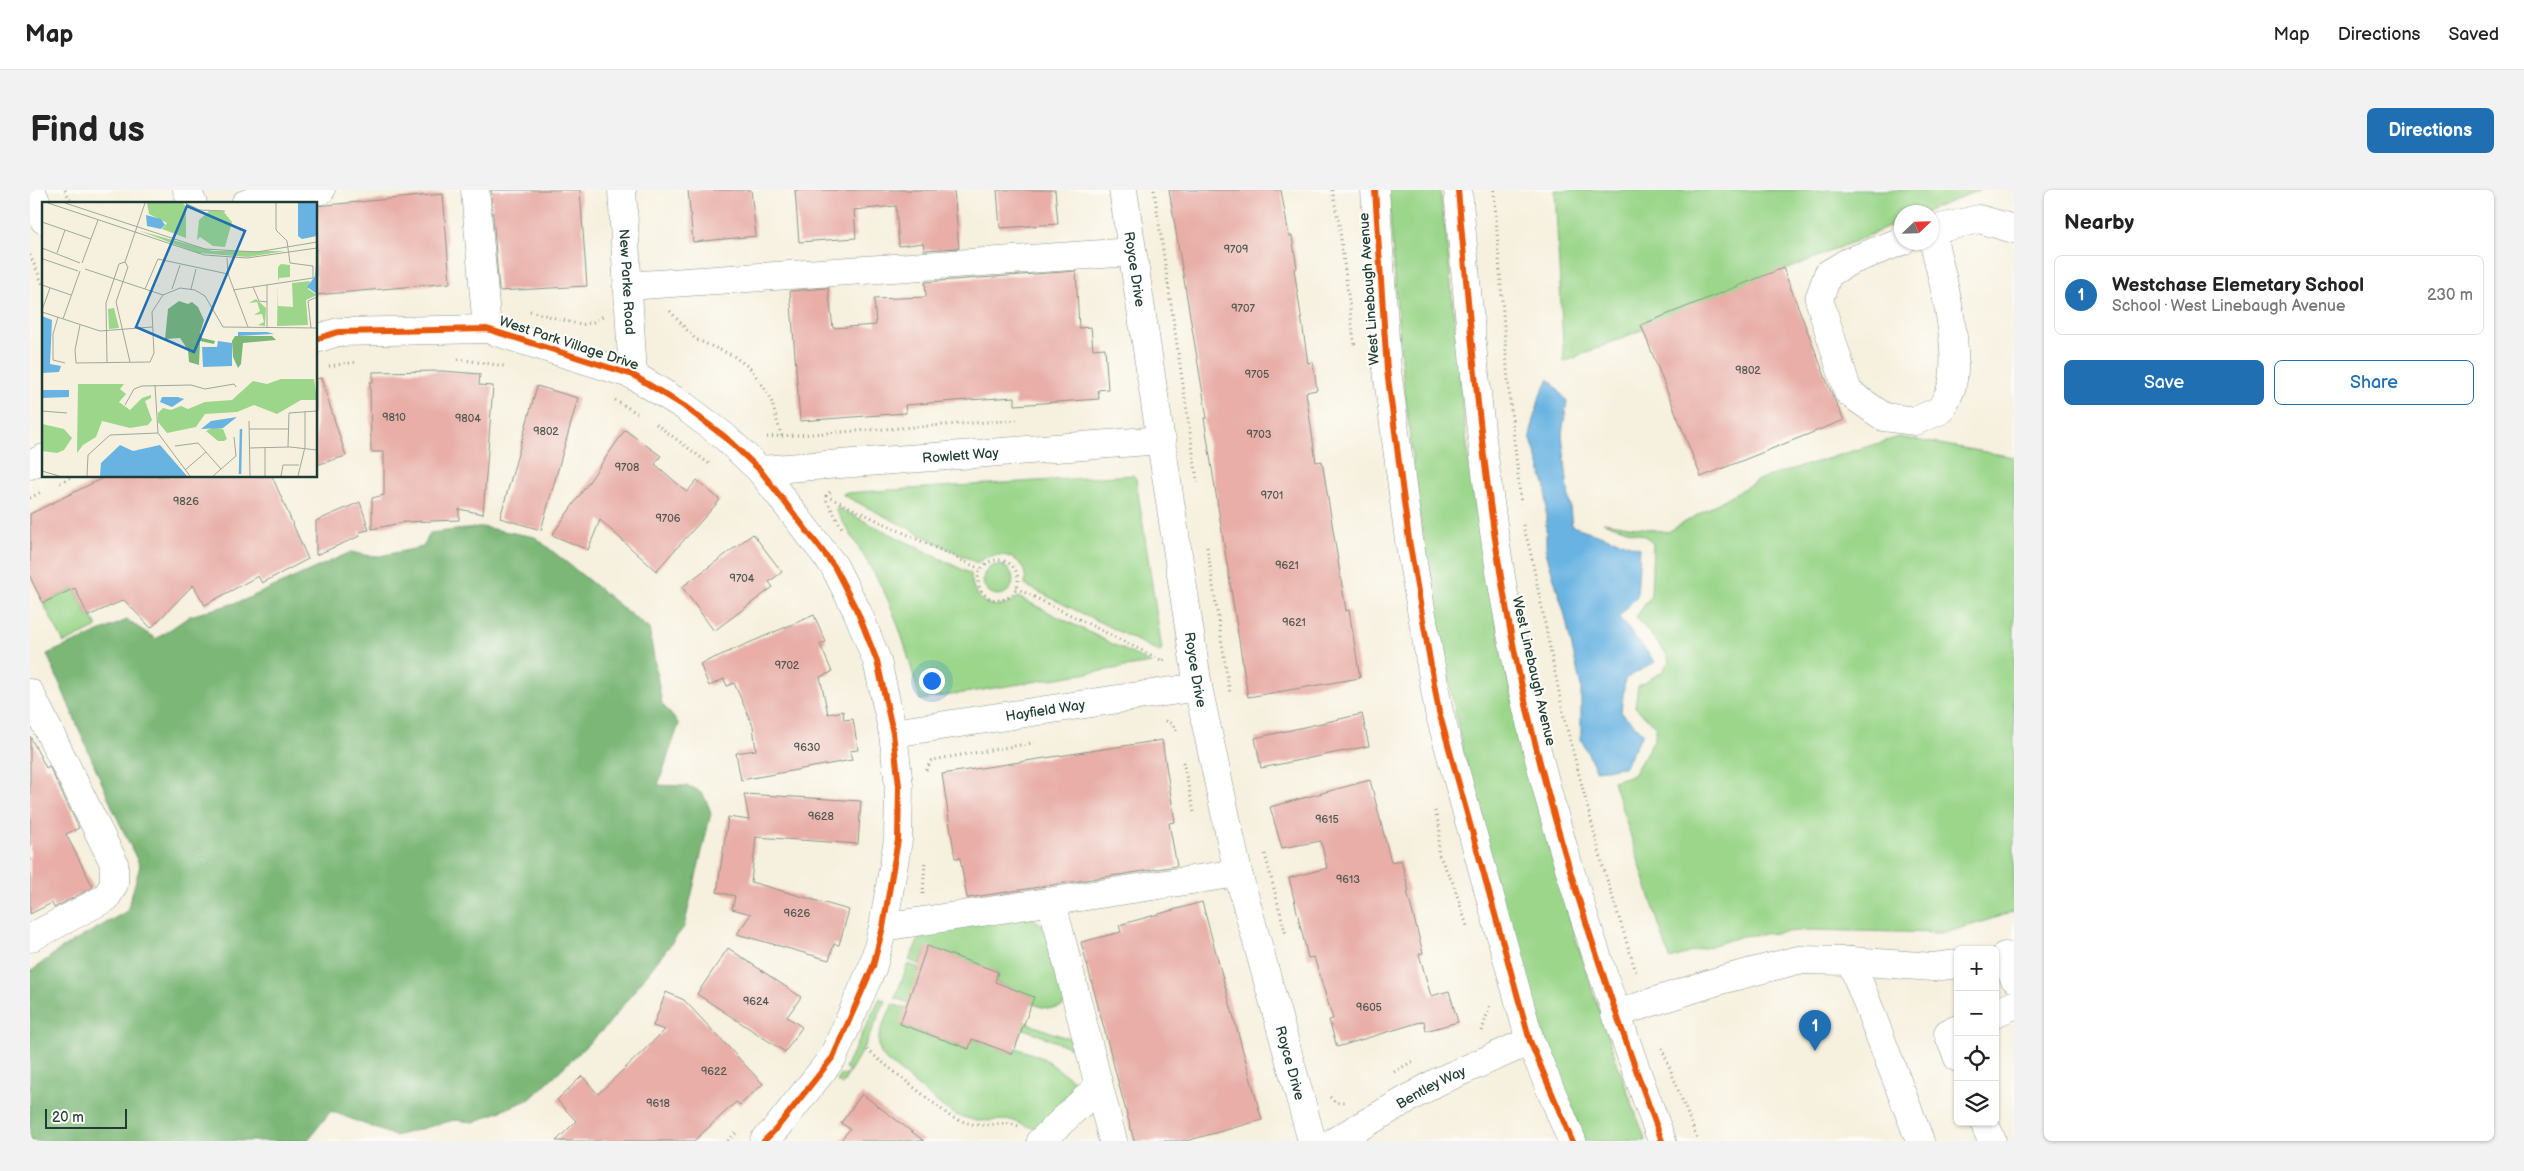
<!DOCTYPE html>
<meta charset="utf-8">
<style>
body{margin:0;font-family:"Balsamiq Sans",sans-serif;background:#f2f2f2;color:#222}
.controls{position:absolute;right:15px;bottom:15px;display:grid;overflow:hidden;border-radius:8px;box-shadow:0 1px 4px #0004}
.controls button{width:45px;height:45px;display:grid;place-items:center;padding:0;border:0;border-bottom:1px solid #e0e0e0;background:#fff;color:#222;font:25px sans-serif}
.compass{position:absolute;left:1864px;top:15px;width:45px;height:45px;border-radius:50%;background:#fff;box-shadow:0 1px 4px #0004;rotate:67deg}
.scale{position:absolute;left:15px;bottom:12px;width:82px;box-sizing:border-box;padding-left:5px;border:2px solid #1f3d34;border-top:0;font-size:14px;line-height:18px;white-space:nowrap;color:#1f3d34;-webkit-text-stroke:4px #fdfcf7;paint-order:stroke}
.you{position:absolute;left:901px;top:490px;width:18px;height:18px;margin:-12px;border:4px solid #fff;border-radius:50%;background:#1a73e8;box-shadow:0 0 0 8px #1a73e833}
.badge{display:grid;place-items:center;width:32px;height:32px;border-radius:50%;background:#1f6fb2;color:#fff;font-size:16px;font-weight:700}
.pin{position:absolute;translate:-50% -41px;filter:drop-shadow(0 1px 2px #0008)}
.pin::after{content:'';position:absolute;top:26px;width:18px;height:15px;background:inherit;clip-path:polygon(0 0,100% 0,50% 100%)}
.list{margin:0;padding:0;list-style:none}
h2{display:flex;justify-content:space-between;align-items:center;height:65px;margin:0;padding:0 20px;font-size:21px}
h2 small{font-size:16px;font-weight:400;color:#767676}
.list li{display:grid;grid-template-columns:32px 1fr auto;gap:15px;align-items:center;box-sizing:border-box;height:80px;margin:0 10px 10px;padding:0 10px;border:1px solid #e0e0e0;border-radius:8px}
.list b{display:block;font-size:19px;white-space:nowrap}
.list p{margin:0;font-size:16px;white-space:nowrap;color:#767676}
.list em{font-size:16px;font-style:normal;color:#767676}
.actions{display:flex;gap:10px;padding:15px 20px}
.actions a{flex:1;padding:11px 0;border:1px solid #1f6fb2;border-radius:8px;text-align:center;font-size:18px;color:#1f6fb2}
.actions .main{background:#1f6fb2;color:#fff}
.icon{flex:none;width:28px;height:28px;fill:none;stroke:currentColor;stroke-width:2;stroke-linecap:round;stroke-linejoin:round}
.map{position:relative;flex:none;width:1984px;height:951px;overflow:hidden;border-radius:8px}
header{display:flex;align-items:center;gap:30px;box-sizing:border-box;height:70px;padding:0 25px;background:#fff;border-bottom:1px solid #e0e0e0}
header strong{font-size:24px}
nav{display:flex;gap:28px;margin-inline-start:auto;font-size:18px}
.intro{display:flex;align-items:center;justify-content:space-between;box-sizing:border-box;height:120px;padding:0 30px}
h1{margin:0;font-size:35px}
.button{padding:12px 22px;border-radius:8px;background:#1f6fb2;color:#fff;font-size:18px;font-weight:700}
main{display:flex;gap:30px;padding:0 30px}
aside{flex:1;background:#fff;border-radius:8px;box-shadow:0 1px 4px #0004}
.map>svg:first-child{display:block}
.green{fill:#9bd68b;stroke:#5d8a60}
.forest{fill:#7cb777;stroke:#4e7a56}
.water{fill:#69b3e2;stroke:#44788b}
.building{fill:#e8aea7}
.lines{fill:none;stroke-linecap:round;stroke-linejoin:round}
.minor-casing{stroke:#8a9689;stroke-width:29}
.major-casing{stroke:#8a9689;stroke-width:29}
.path{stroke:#8a9689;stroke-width:3;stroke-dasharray:1 4;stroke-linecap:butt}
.minor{stroke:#fff;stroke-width:28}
.major{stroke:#fff;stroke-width:28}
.cycleway-casing{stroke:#fdfcf7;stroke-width:9}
.cycleway{stroke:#e8590c;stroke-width:6}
.labels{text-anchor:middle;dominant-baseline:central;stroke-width:4.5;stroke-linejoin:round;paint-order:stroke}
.number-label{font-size:11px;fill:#515951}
.street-label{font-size:14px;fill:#1f3d34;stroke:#fdfcf7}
.inset-river{fill:none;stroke:#69b3e2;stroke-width:2.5}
.inset-road{fill:none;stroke:#a0a89a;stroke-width:1}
.view{fill:#1f6fb2;fill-opacity:0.15;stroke:#1f6fb2;stroke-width:2.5}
.inset-edge{fill:none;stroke:#1f3d34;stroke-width:2.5}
</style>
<header>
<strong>Map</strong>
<nav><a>Map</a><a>Directions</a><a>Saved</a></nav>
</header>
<div class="intro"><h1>Find us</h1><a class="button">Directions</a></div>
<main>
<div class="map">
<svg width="1984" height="951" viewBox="0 0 1984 951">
<rect width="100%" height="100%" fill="#fdfcf7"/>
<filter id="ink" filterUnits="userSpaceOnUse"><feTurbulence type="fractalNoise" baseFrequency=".02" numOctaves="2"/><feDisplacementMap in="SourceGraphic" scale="10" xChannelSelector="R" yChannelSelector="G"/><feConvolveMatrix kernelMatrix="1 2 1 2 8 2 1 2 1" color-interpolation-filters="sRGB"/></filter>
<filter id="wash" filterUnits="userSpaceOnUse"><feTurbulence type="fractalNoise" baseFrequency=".0096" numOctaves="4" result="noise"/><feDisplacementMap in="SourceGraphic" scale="20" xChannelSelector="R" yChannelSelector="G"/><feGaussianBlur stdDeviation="1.12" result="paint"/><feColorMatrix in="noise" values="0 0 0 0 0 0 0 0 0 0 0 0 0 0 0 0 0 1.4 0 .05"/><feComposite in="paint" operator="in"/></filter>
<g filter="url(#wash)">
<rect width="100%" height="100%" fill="#f6f0de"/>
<g class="green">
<path d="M1358,0H1410C1424,94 1427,189 1441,283C1474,512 1533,735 1616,951H1555L1519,861L1469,704L1436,575L1405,424L1386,300L1371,170Z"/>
<path d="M1525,0H1949L1895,22H1872L1871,32L1534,172Z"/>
<path d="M1869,247L1984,267V722L1915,743L1779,740L1712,746L1640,769L1583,591L1603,585L1625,548L1626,537L1605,517L1608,496L1632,482L1639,471L1636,463L1606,427L1621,406L1623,354L1615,346L1573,332L1638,342L1730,289Z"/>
<path d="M1103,285L1106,289L1132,460L1130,462L995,395C1000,367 968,356 947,373L813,305L814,303Z"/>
<path d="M808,318L941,384C941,411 967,427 988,407L1121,473L890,510C881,476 872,442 858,410C843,378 823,349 805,319Z"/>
<circle cx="968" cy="390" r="15"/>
<path d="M45,398L58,426L61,425L67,437L34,453L13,413Z"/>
<path d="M998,725L1021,741L1039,812C1026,822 1016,819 1001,813L1003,807L965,792L968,782L897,757L890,775L879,770L893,740Z"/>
<path d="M878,774L889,778L888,782L903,787L878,813L865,808Z"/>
<path d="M850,808L856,811L835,855L812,895L807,891L812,884L815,885L819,880L815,878Z"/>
<path d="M863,814L876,819L871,835L938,859L942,849L983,864L986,858L1013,868L1054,898L1011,941L981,930L947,931L926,925L913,917L856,870C839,852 855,832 863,814Z"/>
<path d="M994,832L1031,846L1049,850L1046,860L992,838Z"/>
</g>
<path class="forest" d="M452,337L505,347L619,439L632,514L649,534L628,595C657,597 671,590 681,623L654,737L576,837L500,909L444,932L424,930L365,946L301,921L277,951H0V782L29,760L97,721L110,676L83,619L17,464L97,430L126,449L160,426L212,411L321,362L345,367L393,357L400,343Z"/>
<path class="water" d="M1519,189L1537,211L1532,244L1542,336L1610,358L1607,406L1589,427L1625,472L1595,489L1591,522L1613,543L1594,577L1566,580L1551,549V497L1534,422L1516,362V298L1500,246L1510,205Z"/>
<g id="blocks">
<g class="building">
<path d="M461,0H550L557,96L469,101Z"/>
<path d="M658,0H721L726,46L663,52Z"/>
<path d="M765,0H924L929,58L894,60L893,53L869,56L866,16L824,20L826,48L769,52Z"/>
<path d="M967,0H1025L1028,34L970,38Z"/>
<path d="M1139,0H1251L1259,46H1262L1267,78L1264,79L1278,173L1283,172L1287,200L1276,202L1286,272L1292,271L1316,421L1319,420L1330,488L1218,507L1174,228H1177Z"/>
<path d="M413,4L420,93L286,105V16Z"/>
<path d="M1753,78L1803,207L1814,230L1671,287L1611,135Z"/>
<path d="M1046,81L1049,138L1061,137L1063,159L1075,158L1078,199L1068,200L1069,209L985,215V207L938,210L875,215L876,223L770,231L760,101L798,98L803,138L846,135L844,109L896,107L895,92Z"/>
<path d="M413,181L450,184L449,195L463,196L453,324L429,319V330L375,332L342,339V308L354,305V262H341L340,192H343V182Z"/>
<path d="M291,188L316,266L286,275V189Z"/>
<path d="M507,196L548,208L511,340L470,328Z"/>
<path d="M595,240L631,266L625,274L657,302L667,290L690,310L626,381L570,330L558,360L522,345Z"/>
<path d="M77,286H242L278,369L232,393L228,386L175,415L163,395L121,438L94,410L58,426L45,398L13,413L0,387V324Z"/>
<path d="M330,312L339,340L329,342L330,346L286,365V331Z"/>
<path d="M723,344L752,382L739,392L743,397L684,441L652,397Z"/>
<path d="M784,425L796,452L790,454L802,482L790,487L798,524L813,521L814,530L823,529L828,560L820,561L822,570L711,590L706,563L726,560L723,536L704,493L697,496L694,489L679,496L670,474Z"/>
<path d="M1332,524L1339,556L1231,578L1225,548Z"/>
<path d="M0,546L16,578L19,576L49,638L36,644L63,697L24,718L22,713L0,724Z"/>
<path d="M1132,550L1145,632L1139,633L1147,676L937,708L930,668H925L912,584Z"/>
<path d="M1340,590L1361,672L1371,670L1379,701H1377L1393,763L1389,764L1401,806L1419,801L1428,832L1396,841L1394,831L1307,857L1299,830L1303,829L1284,767L1278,768L1259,688L1297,678L1291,651L1252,658L1240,617Z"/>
<path d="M714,604L831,611L828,654L726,647L721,692L819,720L809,755L804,754L799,770L707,744L721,724L702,719L705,706L687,702L698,627L719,630Z"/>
<path d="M1172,712L1232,930L1156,951H1104L1051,752L1091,742L1089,735Z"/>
<path d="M897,756L968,782L965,792L1004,807L983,864L942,849L939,859L870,834Z"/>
<path d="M698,758L771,807L757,827L772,837L755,862L667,804Z"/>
<path d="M636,802L654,810L733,894L710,915L706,912L664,951H526L546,931L527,910L552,886L568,904L635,840L623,836Z"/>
<path d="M832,904L894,951H810L820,939L811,933Z"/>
</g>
</g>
</g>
<g filter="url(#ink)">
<use href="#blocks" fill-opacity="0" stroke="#8a9689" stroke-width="1"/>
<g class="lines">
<defs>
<g id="minor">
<path d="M1,0L14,30"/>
<path d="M157,0L163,14"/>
<path d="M445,0L457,139"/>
<path id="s1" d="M592,0L603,185"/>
<path id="s2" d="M1093,0L1168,497L1208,683L1282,951"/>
<path d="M215,14L248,3L291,0"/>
<path d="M1902,40L1949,29L1984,39"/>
<path d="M1872,51L1818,72L1798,84L1789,109L1818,202L1854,227L1885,231L1911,220C1914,212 1920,204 1922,195C1931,154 1912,87 1902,45"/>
<path d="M597,96L1102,62"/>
<path d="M286,149L308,142L457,139L603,185L654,216L695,247L730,280L804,376L828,423L847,471L863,543L869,596L868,650L853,737L843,776L803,867L746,939L734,951"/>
<path d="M0,275L14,268"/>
<path id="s3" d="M730,280L1132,250"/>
<path d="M0,503L84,673V694L76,708L0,748"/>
<path id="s4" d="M863,543L1168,497"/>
<path d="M1022,713L1083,951"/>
<path d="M853,737L1208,683"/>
<path d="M1975,766L1984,788"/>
<path d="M1821,771L1890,951"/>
<path d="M1965,823L1984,815"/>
<path d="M1585,824L1691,790L1768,770L1821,771L1903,777L1928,774"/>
<path d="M1928,839L1918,843L1928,868"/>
<path d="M1954,932L1962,951"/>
<path d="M1011,951L1068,897"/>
<path id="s5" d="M1305,951L1407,892L1500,851"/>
</g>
<g id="major">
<path d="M1345,0L1357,180L1379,350L1409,522L1500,851L1542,951"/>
<path d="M1428,0C1440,135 1451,271 1474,405C1506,592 1566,773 1632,951"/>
</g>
</defs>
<use href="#minor" class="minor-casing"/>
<use href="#major" class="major-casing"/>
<g class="path">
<path d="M35,0L42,14"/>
<path d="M1124,0L1168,296"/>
<path d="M1302,0L1309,34L1325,158"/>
<path d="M1464,0L1478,191L1491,314"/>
<path d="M0,65L14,97"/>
<path d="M500,121L551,135L563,132L573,126"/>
<path d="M640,121L665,149L702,165L720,178L740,206L752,248"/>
<path d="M428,169L474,176"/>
<path d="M299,176L327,172"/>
<path d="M585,210L607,223"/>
<path d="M626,234L681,275"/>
<path d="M737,247L987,230"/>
<path d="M30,293L43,286"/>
<path d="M800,302L796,306L797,311L812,338"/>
<path d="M796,306L950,379"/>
<path d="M0,308L11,302"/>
<path d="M1493,335L1500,360L1534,527L1574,680L1607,785"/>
<path d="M1177,357L1200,504"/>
<circle cx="968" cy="390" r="20"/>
<path d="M986,398L1133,471L1136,466"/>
<path d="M1135,531L1142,534L1148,543"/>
<path d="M1153,572L1164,622"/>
<path d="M896,580L901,571L908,569L1008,552"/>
<path d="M1405,621L1410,639L1408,663L1423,693L1438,739"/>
<path d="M1235,664L1256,745"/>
<path d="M893,704L895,670"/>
<path d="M1452,841L1460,814"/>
<path d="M1632,858L1668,951"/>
<path d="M837,860L921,927C931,931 941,935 952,935C965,935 975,931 988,936"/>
<path d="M1364,882L1385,870"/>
<path d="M1300,907L1306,913L1314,912"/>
<path d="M698,951L707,942"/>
</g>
<use href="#minor" class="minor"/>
<use href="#major" class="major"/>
<defs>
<g id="cycleway">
<path d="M1345,0L1357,180L1379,350L1409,522L1500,851L1542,951"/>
<path d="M1428,0C1440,135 1451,271 1474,405C1506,592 1566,773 1632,951"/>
<path d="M286,149L308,142L457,139L603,185L654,216L695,247L730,280L804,376L828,423L847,471L863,543L869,596L868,650L853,737L843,776L803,867L746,939L734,951"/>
</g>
</defs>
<use href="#cycleway" class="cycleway-casing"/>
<use href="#cycleway" class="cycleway"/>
</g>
</g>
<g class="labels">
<g class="number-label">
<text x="1206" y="59">9709</text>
<text x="1213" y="118">9707</text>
<text x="1718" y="180">9802</text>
<text x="1227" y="184">9705</text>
<text x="364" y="227">9810</text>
<text x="438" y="228">9804</text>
<text x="516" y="241">9802</text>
<text x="1229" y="244">9703</text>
<text x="597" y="277">9708</text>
<text x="1242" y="305">9701</text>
<text x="156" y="311">9826</text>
<text x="638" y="328">9706</text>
<text x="1257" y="375">9621</text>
<text x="712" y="388">9704</text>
<text x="1264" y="432">9621</text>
<text x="757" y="475">9702</text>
<text x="777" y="557">9630</text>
<text x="791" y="626">9628</text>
<text x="1297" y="629">9615</text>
<text x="1318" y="689">9613</text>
<text x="767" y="723">9626</text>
<text x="726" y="811">9624</text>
<text x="1339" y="817">9605</text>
<text x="684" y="881">9622</text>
<text x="628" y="913">9618</text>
</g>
<g class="street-label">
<text stroke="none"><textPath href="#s2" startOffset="80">Royce Drive</textPath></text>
<text stroke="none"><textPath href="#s1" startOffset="92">New Parke Road</textPath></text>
<text transform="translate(1339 99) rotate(-94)">West Linebaugh Avenue</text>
<text transform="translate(539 153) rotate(18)">West Park Village Drive</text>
<text stroke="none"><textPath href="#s3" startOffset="201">Rowlett Way</textPath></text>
<text stroke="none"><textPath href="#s2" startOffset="485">Royce Drive</textPath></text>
<text transform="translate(1504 481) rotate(77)">West Linebaugh Avenue</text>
<text stroke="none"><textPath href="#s4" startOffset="154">Hayfield Way</textPath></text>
<text stroke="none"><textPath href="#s2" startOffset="890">Royce Drive</textPath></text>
<text stroke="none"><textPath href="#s5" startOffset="110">Bentley Way</textPath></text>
</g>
</g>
<g transform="translate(12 12)">
<rect width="275" height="275" fill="#f6f0de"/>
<path d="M105,1H141L144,5V36L120,27L125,21L107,12ZM167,9H181L190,20L183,45L171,44L158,35L155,38L157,18ZM98,29L171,49H243L206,55L156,51ZM239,62L248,63V75L237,76L236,80V65ZM268,79L266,87L275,93L264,98L266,123L235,124L236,83V104L251,105L250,81ZM214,97L224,106L223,124L216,123L222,120L220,112L212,113L218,109L215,100L207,101ZM72,106L77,126L67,127L66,107ZM239,177H272L275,198H259L235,212L212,203L195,210L163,212L154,225L125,231L116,220V211L121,206L129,208L139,204L146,207L163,200L190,198L211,179L225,182ZM36,182H82L78,187L84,192L77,200L88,208L100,196L109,193V196L103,199L110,218L106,223L88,226L60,219L54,235L41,243L35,251ZM0,222L22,227L30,236L22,248L15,251L0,249ZM172,225L181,227L185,237L182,239H176L164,229Z" fill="#9bd68b"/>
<path d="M137,99L146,102L150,100L156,105L162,118L158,131L160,136L173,139L172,142L158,139L157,163L147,160L146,148L138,136L123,137L126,107ZM193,134H230L234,138L201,141L199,162L196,166L191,155L190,139Z" fill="#7cb777"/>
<path d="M256,1H275V34L260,37L256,34ZM104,13L119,17L123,23L119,27L105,24ZM275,50V92L265,85L273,74ZM0,114L10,118L8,162L19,164L17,170L0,171ZM196,130H225L232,132L196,134ZM176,139L190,141V164L161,165L160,145H175ZM0,188H27V195L0,196ZM136,195L142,197L130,205L118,200L120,195ZM195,215L181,226L159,227L169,219ZM78,243L91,249L118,243L145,274H58L59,261Z" fill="#69b3e2"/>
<path class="inset-river" d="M198,272L199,227"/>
<path class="inset-road" d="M6,1L162,53L205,56L275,46M23,1L163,47L215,50L275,40M143,1L158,8L183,9M0,20L49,37M0,46L38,61M15,51L23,28M185,56L186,72L206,125M1,57L36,69M40,61L56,18M43,67L121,93M0,83L29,93M211,85L217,99L225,100M103,87L116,57L186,72M130,87L138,63M149,87L154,67M191,88L271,76V64L248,61L245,39L234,28V1M0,108L8,86M0,110L58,129L110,125M16,115L11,132V158L23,161M21,117L38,69M38,123L33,148L34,161L108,160M225,126V83M269,126L266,99L275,95M88,160L74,100L86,65L83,60L103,1M108,160L112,151L110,110L121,93L138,86L153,88L163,94L181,125L275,126M65,161L64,101L77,62L83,60M113,183L116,231L148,274M83,203L92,187L100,184L149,183L163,187L192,182L194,185M0,209L25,211M207,219L208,274M207,227H246M133,244L156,241L179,267M246,245L247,211L275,209M207,246L248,245L275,248M143,268L164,250M0,269L17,274M45,274L46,253L68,233L116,231M171,274L194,254L192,235M223,274V245M239,274L241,263H257M256,274L263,245V209"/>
<path class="view" d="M145,4L203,29L152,150L94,125Z"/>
<rect width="275" height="275" class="inset-edge"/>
</g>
</svg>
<div class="controls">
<button>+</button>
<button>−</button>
<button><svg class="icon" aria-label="locate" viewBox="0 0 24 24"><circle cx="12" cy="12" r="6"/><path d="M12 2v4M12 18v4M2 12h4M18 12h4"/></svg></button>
<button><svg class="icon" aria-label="layers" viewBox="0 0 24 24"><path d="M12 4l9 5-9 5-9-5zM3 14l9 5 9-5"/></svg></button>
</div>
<svg class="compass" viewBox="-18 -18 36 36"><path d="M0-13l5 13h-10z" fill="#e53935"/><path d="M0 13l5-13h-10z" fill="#767676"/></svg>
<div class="scale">20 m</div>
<div class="you"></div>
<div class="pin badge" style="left:1785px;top:861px">1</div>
</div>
<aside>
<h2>Nearby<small></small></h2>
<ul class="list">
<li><span class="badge">1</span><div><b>Westchase Elemetary School</b><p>School · West Linebaugh Avenue</p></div><em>230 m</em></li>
</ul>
<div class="actions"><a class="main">Save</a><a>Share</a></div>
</aside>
</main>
